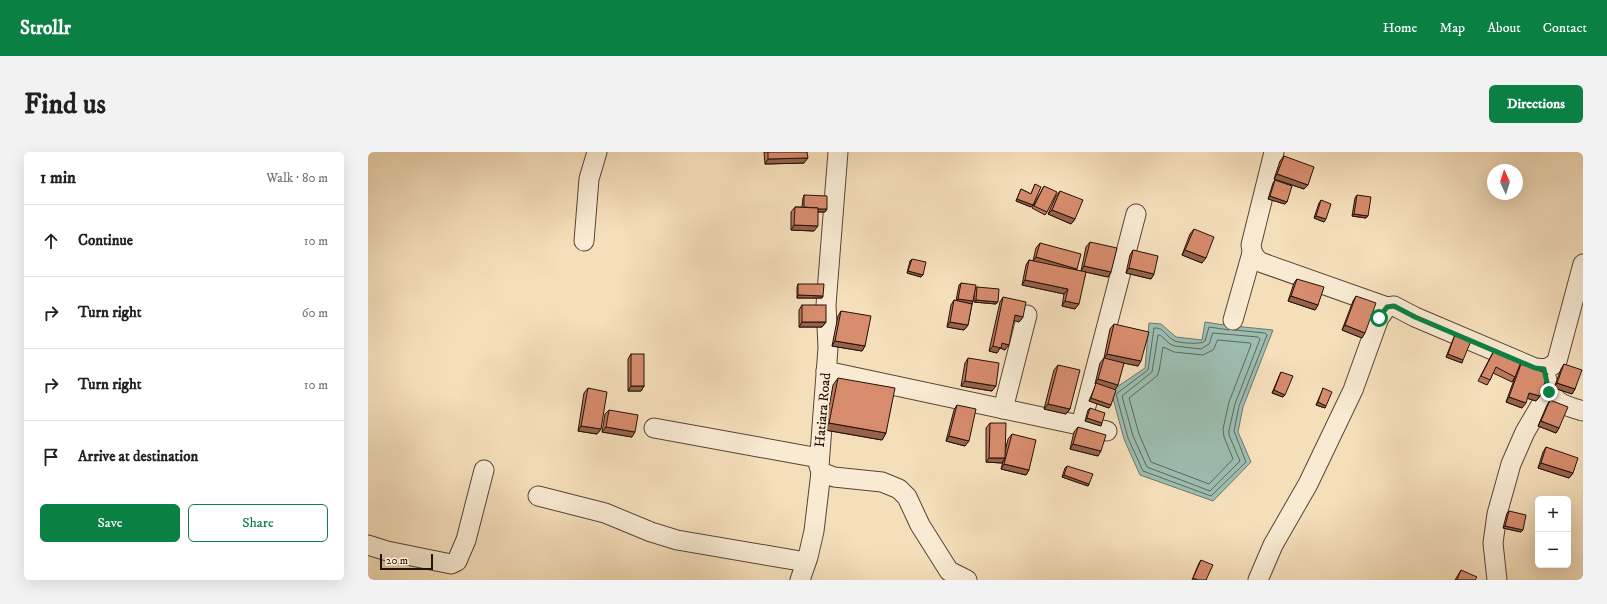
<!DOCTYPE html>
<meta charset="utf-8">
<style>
body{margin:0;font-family:"IM FELL DW Pica",serif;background:#f2f2f2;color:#202124}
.controls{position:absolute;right:12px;bottom:12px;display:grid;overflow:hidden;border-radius:6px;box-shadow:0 4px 16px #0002}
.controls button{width:36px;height:36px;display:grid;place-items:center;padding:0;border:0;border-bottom:1px solid #e0e0e0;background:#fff;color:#202124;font:20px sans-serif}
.compass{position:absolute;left:1119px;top:12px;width:36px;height:36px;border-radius:50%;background:#fff;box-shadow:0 4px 16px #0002;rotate:356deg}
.scale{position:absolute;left:12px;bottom:10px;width:53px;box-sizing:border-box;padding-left:4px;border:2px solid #241107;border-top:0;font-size:11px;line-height:14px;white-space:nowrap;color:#241107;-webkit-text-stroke:3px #f8ead3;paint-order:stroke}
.stop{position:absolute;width:12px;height:12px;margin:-9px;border:3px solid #0b8043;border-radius:50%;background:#fff}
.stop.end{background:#0b8043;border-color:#fff;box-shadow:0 1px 4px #0008}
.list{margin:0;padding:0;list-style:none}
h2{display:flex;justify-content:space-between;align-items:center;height:52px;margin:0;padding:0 16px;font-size:17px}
h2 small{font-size:13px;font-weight:400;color:#757577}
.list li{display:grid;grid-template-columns:26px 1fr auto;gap:12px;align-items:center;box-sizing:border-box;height:72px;padding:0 16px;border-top:1px solid #e0e0e0}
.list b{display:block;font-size:15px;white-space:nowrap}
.list em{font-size:13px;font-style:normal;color:#757577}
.actions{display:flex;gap:8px;padding:12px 16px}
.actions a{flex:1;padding:9px 0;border:1px solid #0b8043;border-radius:6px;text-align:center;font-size:14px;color:#0b8043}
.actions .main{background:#0b8043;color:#fff}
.icon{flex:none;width:22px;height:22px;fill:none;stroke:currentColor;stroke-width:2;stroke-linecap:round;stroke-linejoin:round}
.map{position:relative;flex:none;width:1215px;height:428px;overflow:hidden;border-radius:6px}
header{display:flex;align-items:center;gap:24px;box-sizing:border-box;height:56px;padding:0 20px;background:#0b8043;color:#fff}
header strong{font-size:19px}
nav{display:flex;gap:22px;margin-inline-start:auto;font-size:14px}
.intro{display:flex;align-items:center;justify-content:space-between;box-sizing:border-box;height:96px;padding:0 24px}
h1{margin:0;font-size:28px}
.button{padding:10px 18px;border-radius:6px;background:#0b8043;color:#fff;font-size:14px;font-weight:700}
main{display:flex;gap:24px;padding:0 24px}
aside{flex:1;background:#fff;border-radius:6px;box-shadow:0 4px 16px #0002}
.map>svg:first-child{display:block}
.water{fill:#9cbdb0;stroke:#6c786c}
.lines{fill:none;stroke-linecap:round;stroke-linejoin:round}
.shore{stroke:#60675c;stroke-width:1}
.minor-casing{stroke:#584434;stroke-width:21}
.minor{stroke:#f8ead3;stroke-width:19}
.wall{fill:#b9785e;stroke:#241107}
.shaded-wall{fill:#96624c;stroke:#241107}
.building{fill:#d78c6d;stroke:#241107}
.route{stroke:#0b8043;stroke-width:5}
.labels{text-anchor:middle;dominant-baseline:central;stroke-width:4;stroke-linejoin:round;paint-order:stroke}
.street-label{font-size:14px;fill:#241107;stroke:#f8ead3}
</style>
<header>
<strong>Strollr</strong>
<nav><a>Home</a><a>Map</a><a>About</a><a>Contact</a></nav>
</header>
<div class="intro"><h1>Find us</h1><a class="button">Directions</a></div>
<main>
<aside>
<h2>1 min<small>Walk · 80 m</small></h2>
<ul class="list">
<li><svg class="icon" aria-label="ahead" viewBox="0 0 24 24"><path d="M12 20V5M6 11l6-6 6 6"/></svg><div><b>Continue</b></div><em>10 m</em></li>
<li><svg class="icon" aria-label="right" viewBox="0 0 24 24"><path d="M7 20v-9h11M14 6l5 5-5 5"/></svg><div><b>Turn right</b></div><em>60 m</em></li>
<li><svg class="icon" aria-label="right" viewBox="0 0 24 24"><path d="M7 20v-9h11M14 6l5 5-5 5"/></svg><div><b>Turn right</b></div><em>10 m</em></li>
<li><svg class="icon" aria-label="arrive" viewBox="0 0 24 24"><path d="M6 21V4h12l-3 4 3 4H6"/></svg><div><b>Arrive at destination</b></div></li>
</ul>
<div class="actions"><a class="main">Save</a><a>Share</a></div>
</aside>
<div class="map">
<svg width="1215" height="428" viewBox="0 0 1215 428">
<rect width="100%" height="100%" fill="#f5dfbb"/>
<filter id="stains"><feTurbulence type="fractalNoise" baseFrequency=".005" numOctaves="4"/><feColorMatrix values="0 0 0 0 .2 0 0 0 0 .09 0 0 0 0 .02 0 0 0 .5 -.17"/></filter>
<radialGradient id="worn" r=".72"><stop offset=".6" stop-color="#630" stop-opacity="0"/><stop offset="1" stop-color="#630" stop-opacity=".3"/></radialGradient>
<path class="water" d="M837,170L856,173L905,178L875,255L870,280L883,310L845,349L772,323L756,287L743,239L777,216L781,171L793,172L808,185L834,188Z"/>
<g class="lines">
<g class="shore">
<path d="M861,178L841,175L837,189C834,193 812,191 807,189C798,185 796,175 786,176L780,218L748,242L760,286L775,319L843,344L878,310L866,279L871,254L899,183L897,181L867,178"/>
<path d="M845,181L890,185L892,187L867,252L861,278V283L872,309L842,339L779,315L765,284L754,244L784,220L790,183H792L802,192L807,194L833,197L841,192Z"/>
<path d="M850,188L882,191L883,193L861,250L855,277L856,285L865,307L841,332L783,310L771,282L761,246L789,224L791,219L795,195L806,200L835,203L845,198Z"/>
</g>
<defs>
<g id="minor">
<path d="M470,0L458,153L460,196L451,314L453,320L466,325L514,330L531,337L539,345L552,373L581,419L599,428"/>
<path d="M906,0L883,93C884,101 886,105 892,110L1019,155"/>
<path d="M216,89L221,27L229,0"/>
<path d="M865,168L884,101"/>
<path d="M458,219L739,279"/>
<path d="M1179,228C1184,251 1194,253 1215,259"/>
<path d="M635,257L659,163"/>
<path d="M713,273L768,62"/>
<path d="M286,276L451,306"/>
<path d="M170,344L237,361L283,380L309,388L438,410"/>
<path d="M0,393L19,399L83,412L89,409L98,388L116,318"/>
<path d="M432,428L440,405L446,379L453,320"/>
<path d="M890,428L905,393L940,332L985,238L1011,166L1019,155L1026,154L1047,165L1167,216C1177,217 1182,217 1189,209L1215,112"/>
<path d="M1129,428L1125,391L1129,362L1143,312L1157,280L1181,239"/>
</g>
</defs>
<use href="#minor" class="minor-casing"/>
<use href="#minor" class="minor"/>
</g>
<g class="wall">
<path d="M396,0H439L436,11L397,12Z"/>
<path d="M916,4L940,33L936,37L906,27L912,9Z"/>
<path d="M907,28L919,50L917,52L900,47L905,31Z"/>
<path d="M667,32L665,53L663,55L648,49L653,37L663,42Z"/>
<path d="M676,34L679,60L677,63L664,56Z"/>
<path d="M692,39L707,67L703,72L680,62L688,44Z"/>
<path d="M436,43L459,57L457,60H450L446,79L423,78V60L427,55H434L435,46Z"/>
<path d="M989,43L1000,64L998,66L984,64L987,46Z"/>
<path d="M953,48L956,70L946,66L951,51Z"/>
<path d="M826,77L834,111L814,103L822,82Z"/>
<path d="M722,90L743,120L740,125L718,120L707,157L694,154L696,142L654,133L658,113L661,108L665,109L668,96L672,91L709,117L708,118L713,119L718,95Z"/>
<path d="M765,98L786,122L783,127L758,121L762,103Z"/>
<path d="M544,107L555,123L553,125L539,121L542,109Z"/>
<path d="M929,127L950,153L947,158L920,149L926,131Z"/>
<path d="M593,131L607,136L609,135L630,150L628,152L606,150V142L604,152L600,173L596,178L579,175L583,153L586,148L588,149L591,133Z"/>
<path d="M430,132L455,144L454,146H429V135Z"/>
<path d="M988,144L994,186L974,178L985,149Z"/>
<path d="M635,145L655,165L651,170L646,168L637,198L632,196L629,201L621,199L632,150Z"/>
<path d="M434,153L458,170L454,175H431V158Z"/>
<path d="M473,159L497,194L494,199L464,194L470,164Z"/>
<path d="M746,172L770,214L756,211L741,256L721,249L728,232H727L732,211L736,206L742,177Z"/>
<path d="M1087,183L1094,211L1078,205L1086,185Z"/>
<path d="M1127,197L1151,216L1153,212L1172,244L1168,249L1159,246L1154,256L1138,250L1147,225L1144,230L1125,221L1122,228L1119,233L1110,229L1124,202Z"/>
<path d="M263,202L276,234L273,239H260V207Z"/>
<path d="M600,206L624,239L593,234L597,211Z"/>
<path d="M1196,212L1207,237L1204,242L1186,236L1193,217Z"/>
<path d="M690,213L702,257L698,262L676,257L686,218Z"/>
<path d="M913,220L915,245L904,241L912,222Z"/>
<path d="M470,226L518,281L514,288L457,278L465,233Z"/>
<path d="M220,236L233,277L229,282L210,279L216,241Z"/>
<path d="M955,236L957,256L948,253L954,239Z"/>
<path d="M1182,248L1191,276L1188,281L1170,274L1179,253Z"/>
<path d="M589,253L597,294L578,289L586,258Z"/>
<path d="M722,256L733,274L717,269L720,258Z"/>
<path d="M241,258L264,285L234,280L237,262Z"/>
<path d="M622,271L637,300L640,287L644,282L661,318L658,323L633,317L635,309L634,311L618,310V276Z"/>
<path d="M710,275L730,304L702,297L706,280Z"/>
<path d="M1178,295L1205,321L1201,326L1170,316L1175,300Z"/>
<path d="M699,314L721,332L720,334L694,325L697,316Z"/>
<path d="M1141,359L1155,378L1153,380L1135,376L1139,361Z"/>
<path d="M833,408L838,428H824L831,411Z"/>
<path d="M1093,418L1107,428H1087Z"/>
</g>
<g class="shaded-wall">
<path d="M440,6L436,11L397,12L400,7Z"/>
<path d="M909,22L940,33L936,37L906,27Z"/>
<path d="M902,44L919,50L917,52L900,47Z"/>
<path d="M649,47L665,53L663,55L648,49Z"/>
<path d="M436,57H459L457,60L434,59Z"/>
<path d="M684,58L707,67L703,72L680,62Z"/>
<path d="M986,62L1000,64L998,66L984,64Z"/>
<path d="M948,64L958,67L956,70L946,66Z"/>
<path d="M426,73L450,74L446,79L423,78Z"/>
<path d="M817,98L838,106L834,111L814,103Z"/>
<path d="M668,105L709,117L706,121L664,110Z"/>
<path d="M716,114L743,120L740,125L713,119Z"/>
<path d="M761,116L786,122L783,127L758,121Z"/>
<path d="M540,119L555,123L553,125L539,121Z"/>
<path d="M657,128L700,137L696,142L654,133Z"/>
<path d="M430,143L455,144L454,146H429Z"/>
<path d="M923,144L950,153L947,158L920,149Z"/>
<path d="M590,147L605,149L604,152L588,149Z"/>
<path d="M608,148L630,150L628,152L606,150Z"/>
<path d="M697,149L711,152L707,157L694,154Z"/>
<path d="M647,163L655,165L651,170L644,168Z"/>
<path d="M434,170H458L454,175H431Z"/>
<path d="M582,170L600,173L596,178L579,175Z"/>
<path d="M977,173L997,181L994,186L974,178Z"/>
<path d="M467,189L497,194L494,199L464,194Z"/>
<path d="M634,191L641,193L637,198L632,196L629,201L621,199L625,194Z"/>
<path d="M739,202L773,209L770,214L736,207Z"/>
<path d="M1080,202L1095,208L1094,211L1078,205Z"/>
<path d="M730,227L750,233L747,238L727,232Z"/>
<path d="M597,229L628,234L624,239L593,234Z"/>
<path d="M1189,231L1207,237L1204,242L1186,236Z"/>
<path d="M263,234H276L273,239H260Z"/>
<path d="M906,238L917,243L915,245L904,241Z"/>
<path d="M1161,241L1172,244L1168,249L1158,246Z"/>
<path d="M1141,245L1158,251L1154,256L1138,250Z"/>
<path d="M723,246L743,253L741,256L721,249Z"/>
<path d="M950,250L958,254L957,256L948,253Z"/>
<path d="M680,252L702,257L698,262L676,257Z"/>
<path d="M719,266L734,271L733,274L717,269Z"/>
<path d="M1173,269L1191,276L1188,281L1170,274Z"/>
<path d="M461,271L518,281L514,288L457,278Z"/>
<path d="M213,274L233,277L229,282L210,279Z"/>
<path d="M238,275L267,280L264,285L234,280Z"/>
<path d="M581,284L601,289L597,294L578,289Z"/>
<path d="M705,292L733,299L730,304L702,297Z"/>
<path d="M621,306H637L634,311L618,310Z"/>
<path d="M1173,311L1205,321L1201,326L1170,316Z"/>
<path d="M636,312L661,318L658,323L633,317Z"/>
<path d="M696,323L721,332L720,334L694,325Z"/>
<path d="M1137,374L1155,378L1153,380L1135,376Z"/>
</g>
<g class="building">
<path d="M400,0H439L440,6L400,7Z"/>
<path d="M916,4L946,15L940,33L909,22Z"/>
<path d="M907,28L924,34L919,50L902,44Z"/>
<path d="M667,32L673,35L665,53L649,47L653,37L663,42Z"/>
<path d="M676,34L689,40L679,60L666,54Z"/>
<path d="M692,39L715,48L707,67L684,58Z"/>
<path d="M436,43L459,44V57H450V56L436,55Z"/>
<path d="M989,43L1003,45L1000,64L986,62Z"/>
<path d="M953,48L963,52L958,67L948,64Z"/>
<path d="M427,55L450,56V74L426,73Z"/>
<path d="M826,77L846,85L838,106L817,98Z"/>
<path d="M722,90L749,96L743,120L716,114Z"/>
<path d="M672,91L713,102L709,117L668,105Z"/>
<path d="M765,98L790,104L786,122L761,116Z"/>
<path d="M544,107L558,110L555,123L540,119Z"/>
<path d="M661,108L718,120L711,152L697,149L700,137L657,128Z"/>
<path d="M929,127L956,135L950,153L923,144Z"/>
<path d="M593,131L608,133L605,149L590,147Z"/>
<path d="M430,132H456L455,144L430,143Z"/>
<path d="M609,135L631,137L630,150L608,148Z"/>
<path d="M988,144L1008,151L997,181L977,173Z"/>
<path d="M635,145L658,150L655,165L647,163L641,193L634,191L633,196L625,194Z"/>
<path d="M586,148L604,152L600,173L582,170Z"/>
<rect x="434" y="153" width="24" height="17"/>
<path d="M473,159L503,164L497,194L467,189Z"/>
<path d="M746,172L781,180L773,209L739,202Z"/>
<path d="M1087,183L1103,189L1095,208L1080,202Z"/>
<path d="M1127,197L1153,210L1147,225L1128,215L1122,228L1113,224Z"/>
<rect x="263" y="202" width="13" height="32"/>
<path d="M600,206L631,211L628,234L597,229Z"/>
<path d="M736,206L756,211L750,233L730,227Z"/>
<path d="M1153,212L1180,222L1172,244L1161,241L1158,251L1141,245Z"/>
<path d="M1196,212L1214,218L1207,237L1189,231Z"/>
<path d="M690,213L712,218L702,257L680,252Z"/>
<path d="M913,220L925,224L917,243L906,238Z"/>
<path d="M470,226L527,236L518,281L461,271Z"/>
<path d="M728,231L748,238L743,253L723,246Z"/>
<path d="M220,236L239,240L233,277L213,274Z"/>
<path d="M955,236L964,240L958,254L950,250Z"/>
<path d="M1182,248L1200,255L1191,276L1173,269Z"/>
<path d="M589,253L608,257L601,289L581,284Z"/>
<path d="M722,256L737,261L734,271L719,266Z"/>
<path d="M241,258L270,263L267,280L238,275Z"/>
<path d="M622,271H638L637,306H621Z"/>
<path d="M710,275L738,283L733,299L705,292Z"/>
<path d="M644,282L668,288L661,318L636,312Z"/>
<path d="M1178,295L1210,306L1205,321L1173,311Z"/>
<path d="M699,314L725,322L721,332L696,323Z"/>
<path d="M1141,359L1158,363L1155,378L1137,374Z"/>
<path d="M833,408L845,413L838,428H830L825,426Z"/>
<path d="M1093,418L1109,425L1107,428H1089Z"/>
</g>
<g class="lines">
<path class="route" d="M1011,166L1019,155L1026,154L1047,165L1167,216L1176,217L1181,240"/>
</g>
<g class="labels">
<g class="street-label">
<text transform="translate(455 258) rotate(-85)">Hatiara Road</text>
</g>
</g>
<rect width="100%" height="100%" filter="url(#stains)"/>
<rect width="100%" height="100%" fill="url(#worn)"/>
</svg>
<div class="controls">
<button>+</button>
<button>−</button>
</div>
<svg class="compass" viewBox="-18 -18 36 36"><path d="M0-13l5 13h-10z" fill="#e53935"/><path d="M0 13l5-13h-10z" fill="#757577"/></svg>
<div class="scale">20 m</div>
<div class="stop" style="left:1011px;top:166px"></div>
<div class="stop end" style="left:1181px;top:240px"></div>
</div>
</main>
